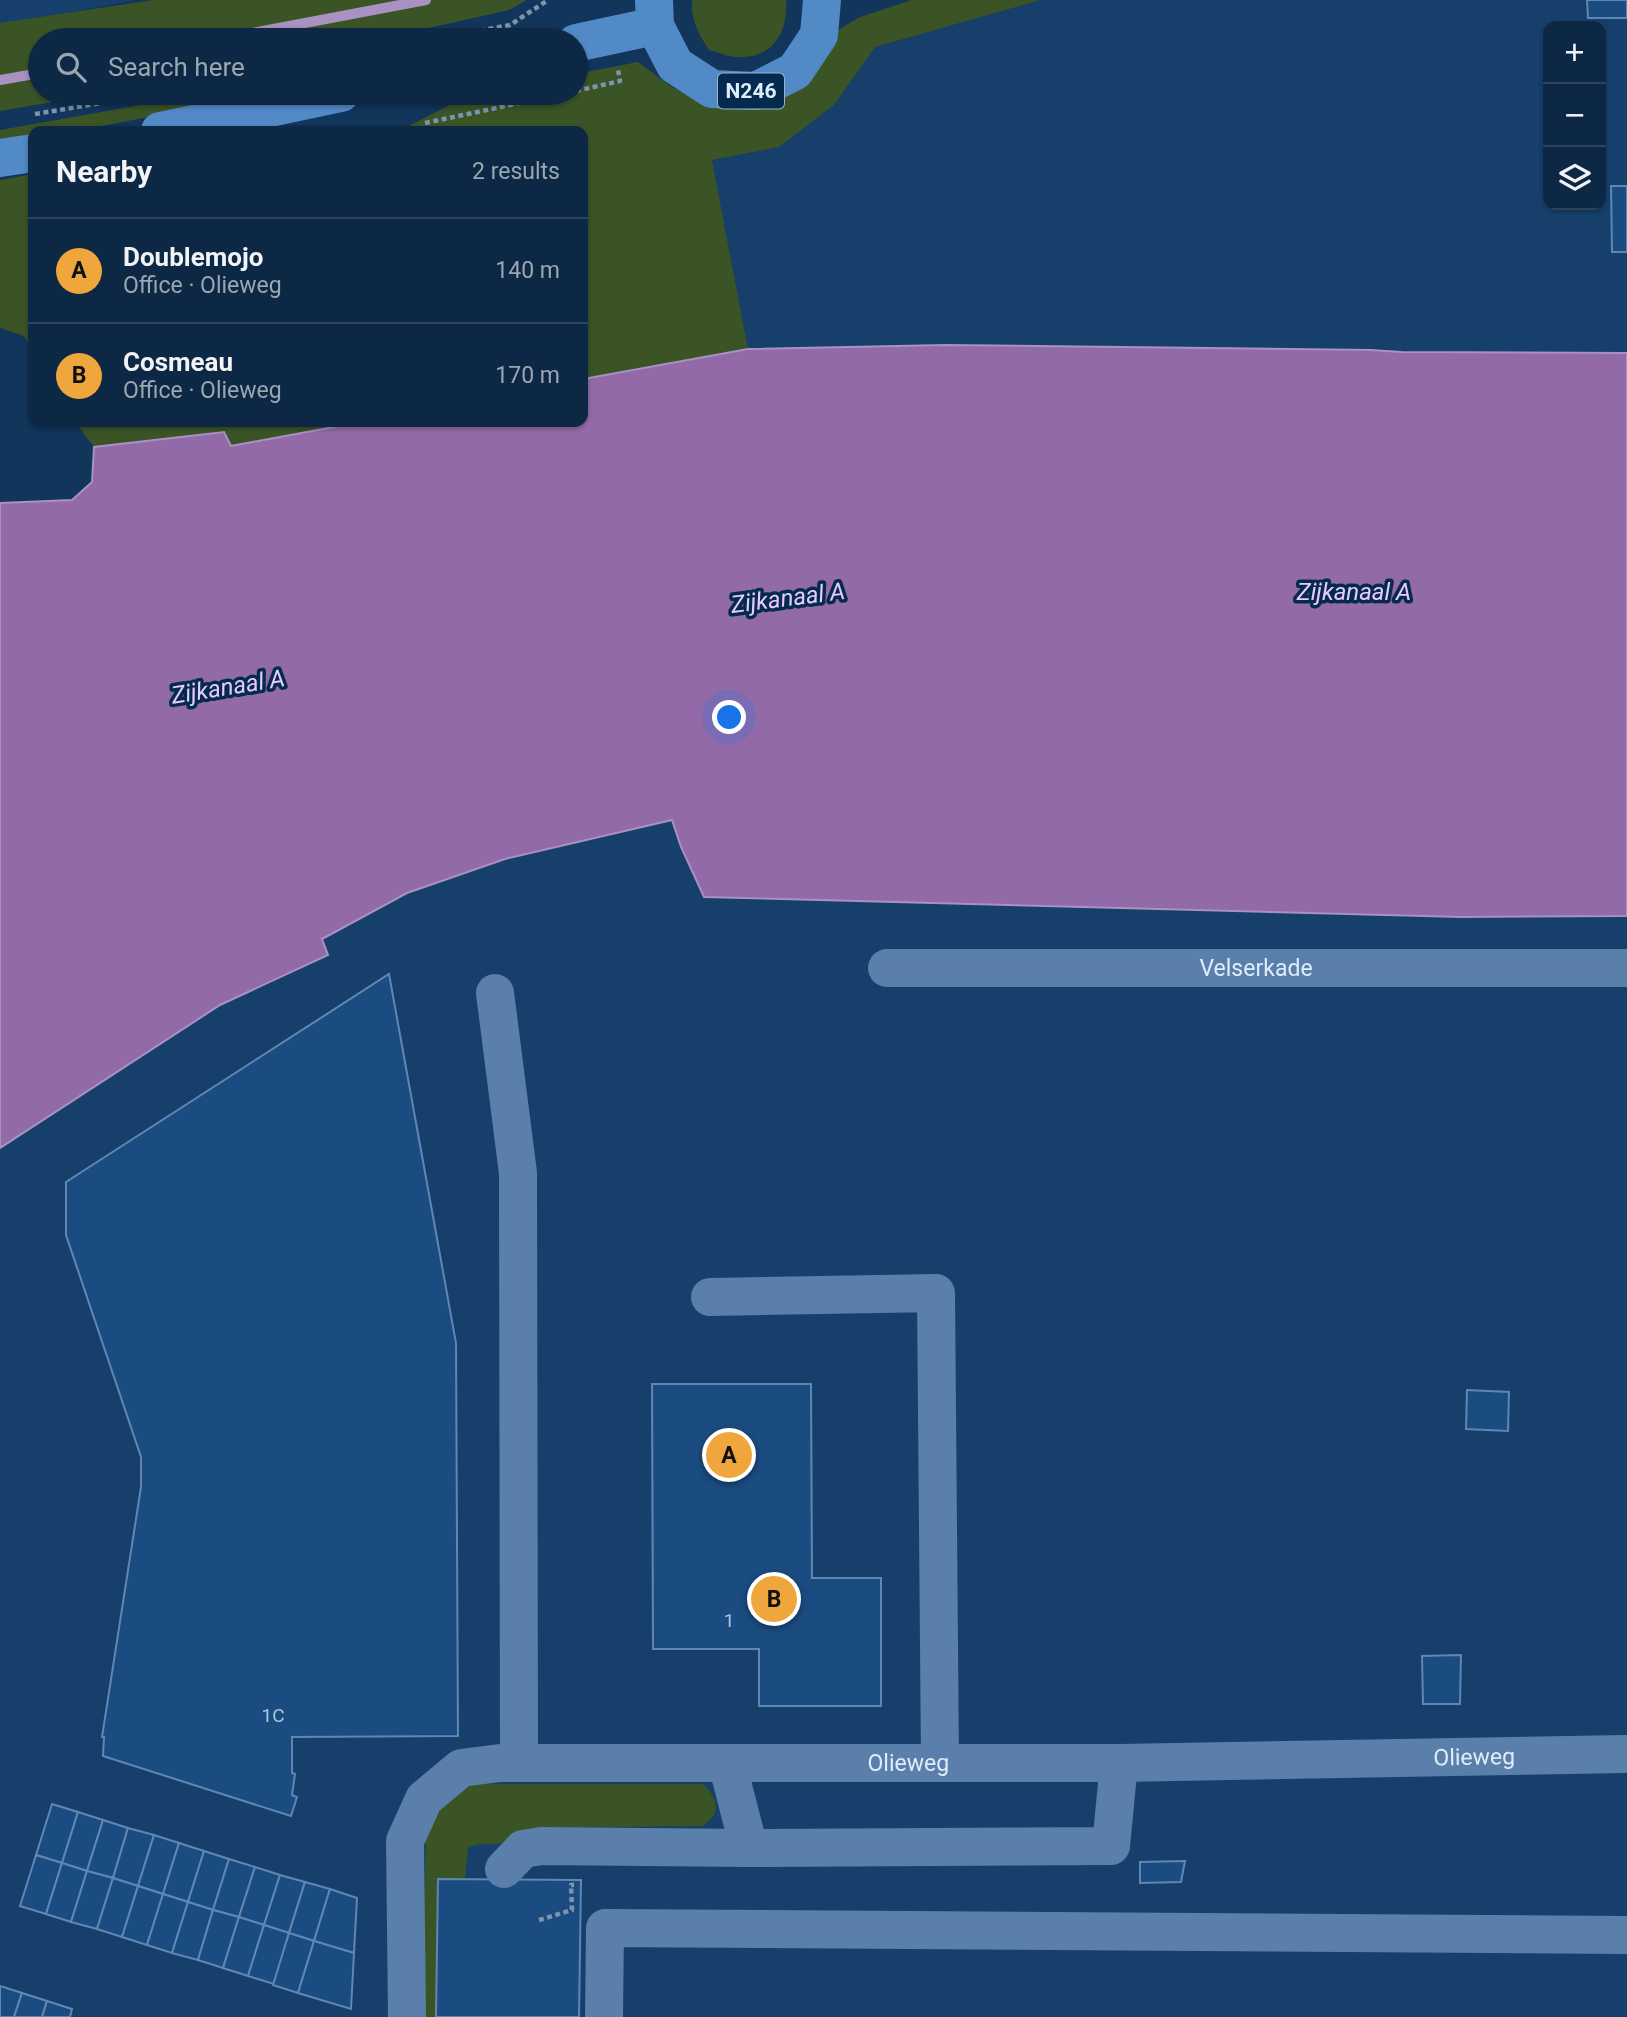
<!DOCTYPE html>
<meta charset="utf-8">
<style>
body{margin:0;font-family:Roboto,sans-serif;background:#16304b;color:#f1f3f6}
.controls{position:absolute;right:21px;top:21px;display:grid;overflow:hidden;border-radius:14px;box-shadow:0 2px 5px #0004}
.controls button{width:63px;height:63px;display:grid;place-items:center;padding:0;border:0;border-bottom:2px solid #2d445d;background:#0d2844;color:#f1f3f6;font:35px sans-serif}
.you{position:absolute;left:730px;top:718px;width:24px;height:24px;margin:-18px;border:5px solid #fff;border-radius:50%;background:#1a73e8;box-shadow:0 0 0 10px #1a73e833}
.badge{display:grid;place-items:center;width:46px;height:46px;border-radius:50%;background:#efa73d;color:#111;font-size:23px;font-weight:700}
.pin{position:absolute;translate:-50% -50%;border:4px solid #fff;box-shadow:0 2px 7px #0006}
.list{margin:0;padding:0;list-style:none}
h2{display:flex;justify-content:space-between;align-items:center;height:91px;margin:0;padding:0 28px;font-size:30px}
h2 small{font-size:23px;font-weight:400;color:#9aa6b2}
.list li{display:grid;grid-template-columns:46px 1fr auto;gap:21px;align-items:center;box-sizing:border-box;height:105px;padding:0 28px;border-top:2px solid #2d445d}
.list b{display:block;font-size:26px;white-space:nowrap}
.list p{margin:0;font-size:23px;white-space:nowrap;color:#9aa6b2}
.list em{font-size:23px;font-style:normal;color:#9aa6b2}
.icon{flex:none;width:38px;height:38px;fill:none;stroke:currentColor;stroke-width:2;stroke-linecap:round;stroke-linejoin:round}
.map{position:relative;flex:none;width:1627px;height:2017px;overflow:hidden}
.search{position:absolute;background:#0d2844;box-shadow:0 2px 5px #0004;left:28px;top:28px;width:560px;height:77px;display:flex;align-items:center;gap:18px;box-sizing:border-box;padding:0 24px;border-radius:38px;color:#9aa6b2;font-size:26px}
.panel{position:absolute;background:#0d2844;box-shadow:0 2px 5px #0004;left:28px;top:126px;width:560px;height:301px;border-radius:14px}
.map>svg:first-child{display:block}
.built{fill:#16406b;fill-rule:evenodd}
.green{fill:#3a5426}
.water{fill:#926aa8;stroke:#a991c1;stroke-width:2}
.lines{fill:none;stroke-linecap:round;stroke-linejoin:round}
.stream{stroke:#a991c1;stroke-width:10}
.building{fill:#1b4c81;stroke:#6186b2;stroke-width:2}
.path{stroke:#7c94ad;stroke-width:4.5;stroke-dasharray:5 3.5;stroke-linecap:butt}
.minor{stroke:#597faa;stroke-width:38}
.major{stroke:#5289c7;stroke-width:38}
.labels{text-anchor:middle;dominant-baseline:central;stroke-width:7;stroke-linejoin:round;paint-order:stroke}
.number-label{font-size:19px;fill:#aec4dc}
.shield{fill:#052a4f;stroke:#9eb2c7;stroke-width:2}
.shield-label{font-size:21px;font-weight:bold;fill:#dfecfa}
.street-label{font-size:23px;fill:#dfecfa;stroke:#052a4f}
.water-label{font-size:24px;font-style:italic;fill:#eac9fe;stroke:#052a4f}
</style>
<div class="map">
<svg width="1627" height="2017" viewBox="0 0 1627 2017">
<rect width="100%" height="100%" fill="#11355b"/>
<g class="built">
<path d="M0,0H135L0,26Z"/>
<path d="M1041,0H1627V353L1401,352L1371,350L946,345L748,349L712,160L779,147L834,105L874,47ZM1548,26H1601V205H1548Z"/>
<path d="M672,820L681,847L705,897L1461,917L1627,916V2017H0V1145L22,1133L220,1005L327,955L322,939L407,893L505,859Z"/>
</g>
<g class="green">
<path d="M153,0H527L509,10L375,40H40V93H107L0,111V23Z"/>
<path d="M692,0H786C788,33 773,59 736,57C728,57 718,52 709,50C698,33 691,21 692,0Z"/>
<path d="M912,0H1041L875,47L834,105L779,147L712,160L748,349L583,379V131H393L401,130L473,93H576V74L638,62L672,87L711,106L860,17Z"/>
<path d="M208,93H276L75,131H33V139L0,145V130Z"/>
<path d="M33,174V351L24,336L0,328V180Z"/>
<path d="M75,422H361L230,446L223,432L94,447Z"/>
<path d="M467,1784H703C719,1799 722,1814 702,1826L530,1828C520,1832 512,1838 503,1842C491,1847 479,1841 468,1848L465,1879H438L436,2017H423L426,1825L433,1810Z"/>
</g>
<path class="water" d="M946,345L1371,350L1401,352L1627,353V916L1461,917L704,897L681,847L672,820L505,859L407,893L322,939L328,955L220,1005L0,1148V503L72,500L92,482L94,447L224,432L231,446L361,422H583V379L748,349Z"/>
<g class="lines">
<g class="stream">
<path d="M215,40L426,0"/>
<path d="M0,80L40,73"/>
</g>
</g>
<g class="building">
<path d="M1587,0H1627V18H1588Z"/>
<path d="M1611,186H1627V252H1612Z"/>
<path d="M389,974L456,1343L458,1736L292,1737V1773L295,1774L292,1795L297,1797L291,1816L103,1756L104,1737H102L141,1487V1457L66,1235V1182Z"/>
<path d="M652,1384H811L812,1578H881V1706H759V1649H653Z"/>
<path d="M1467,1390L1509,1392L1508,1431L1466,1429Z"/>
<path d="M1461,1655L1460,1704H1423L1422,1656Z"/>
<path d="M52,1804L78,1812L62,1863L36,1855Z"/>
<path d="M78,1812L103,1820L87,1871L62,1863Z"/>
<path d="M103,1820L128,1828L113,1878L87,1871Z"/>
<path d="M128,1828L154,1835L138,1886L113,1878Z"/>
<path d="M154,1835L179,1843L163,1894L138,1886Z"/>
<path d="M179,1843L204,1851L188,1902L163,1894Z"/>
<path d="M204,1851L229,1859L213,1910L188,1902Z"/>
<path d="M36,1855L62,1863L46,1914L20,1906Z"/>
<path d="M229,1859L255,1867L239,1917L213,1910Z"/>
<path d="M1185,1861L1181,1882L1140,1883V1862Z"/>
<path d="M62,1863L87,1871L71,1922L46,1914Z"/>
<path d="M255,1867L280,1875L264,1925L239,1917Z"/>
<path d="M87,1871L113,1878L97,1929L71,1922Z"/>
<path d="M280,1875L305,1882L289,1933L264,1925Z"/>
<path d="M113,1878L138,1886L122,1937L97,1929Z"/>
<path d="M438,1879L581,1880L579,2017H436Z"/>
<path d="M305,1882L330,1889L314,1941L289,1933Z"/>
<path d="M138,1886L163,1894L147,1945L122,1937Z"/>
<path d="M330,1889L357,1898L354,1953L314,1941Z"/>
<path d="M163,1894L188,1902L172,1953L147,1945Z"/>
<path d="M188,1902L213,1910L198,1960L172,1953Z"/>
<path d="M213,1910L239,1917L223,1968L198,1960Z"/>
<path d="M239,1917L264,1925L248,1976L223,1968Z"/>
<path d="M264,1925L289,1933L274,1984L248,1976Z"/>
<path d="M289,1933L314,1941L298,1993L273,1985Z"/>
<path d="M314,1941L354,1953L351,2009L298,1993Z"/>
<path d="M0,1986L22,1993L14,2017H0Z"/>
<path d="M22,1993L47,2001L42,2017H14Z"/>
<path d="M47,2001L72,2009L70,2017H42Z"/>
</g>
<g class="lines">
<g class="path">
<path d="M430,40L510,25L548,0"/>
<path d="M576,91L620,81L618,70"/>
<path d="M35,114L144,96"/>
<path d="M425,123L567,93"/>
<path d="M539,1920L572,1910L571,1885H574"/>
</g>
<g class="minor">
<path id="s1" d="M887,968H1627"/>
<path d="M495,993L518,1173L519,1763"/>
<path d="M710,1297L936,1293L940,1763"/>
<path d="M727,1763L749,1848"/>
<path d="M504,1869L523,1849L541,1846L749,1848L1111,1846L1119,1763"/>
<path id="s2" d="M407,2017L405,1841L424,1799L461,1768L500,1763H1119L1627,1754"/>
<path d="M604,2017L605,1928L1627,1935"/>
</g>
<g class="major">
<path d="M654,0L655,26L675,65L712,89L756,91L795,71L819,35L822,0"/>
<path d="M576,43L655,26"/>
<path d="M160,131L341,93"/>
<path d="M0,158L33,153"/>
</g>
</g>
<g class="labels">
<g class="number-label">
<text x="729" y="1620">1</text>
<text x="273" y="1715">1C</text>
</g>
<rect class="shield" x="718" y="73.5" width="66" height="35" rx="5"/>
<g class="shield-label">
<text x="751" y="91">N246</text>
</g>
<g class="street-label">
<text stroke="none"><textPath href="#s1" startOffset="369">Velserkade</textPath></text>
<text stroke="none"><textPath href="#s2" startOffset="1284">Olieweg</textPath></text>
<text stroke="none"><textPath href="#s2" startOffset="718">Olieweg</textPath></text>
</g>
<g class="water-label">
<text x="1354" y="592">Zijkanaal A</text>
<text transform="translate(788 598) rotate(-7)">Zijkanaal A</text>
<text transform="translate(228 687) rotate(-9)">Zijkanaal A</text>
</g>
</g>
</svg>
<div class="controls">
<button>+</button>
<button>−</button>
<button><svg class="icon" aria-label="layers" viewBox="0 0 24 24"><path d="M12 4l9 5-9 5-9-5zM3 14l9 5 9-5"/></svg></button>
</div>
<div class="you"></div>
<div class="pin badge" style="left:729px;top:1455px">A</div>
<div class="pin badge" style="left:774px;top:1599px">B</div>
<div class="search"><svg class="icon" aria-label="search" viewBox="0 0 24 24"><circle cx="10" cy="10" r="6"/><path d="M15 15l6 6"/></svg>Search here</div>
<section class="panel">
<h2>Nearby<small>2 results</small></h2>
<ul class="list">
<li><span class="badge">A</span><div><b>Doublemojo</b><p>Office · Olieweg</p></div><em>140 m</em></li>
<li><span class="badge">B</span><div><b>Cosmeau</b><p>Office · Olieweg</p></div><em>170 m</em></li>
</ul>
</section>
</div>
